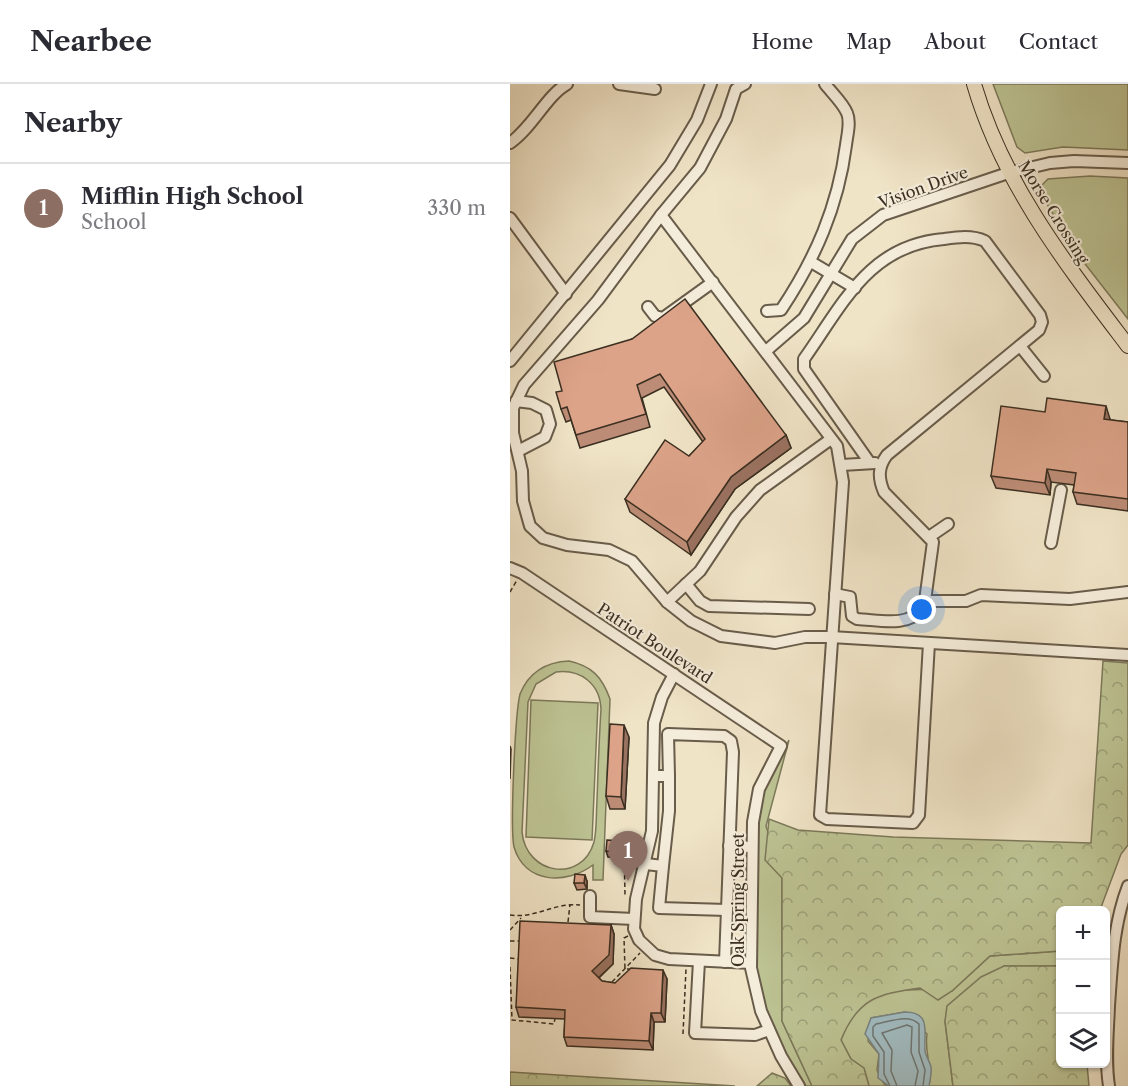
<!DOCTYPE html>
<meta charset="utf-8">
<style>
body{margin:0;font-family:"Libre Caslon Text",serif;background:#f7f7f7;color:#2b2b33}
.controls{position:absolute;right:18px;bottom:18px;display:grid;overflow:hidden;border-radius:9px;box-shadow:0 2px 4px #0004}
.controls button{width:54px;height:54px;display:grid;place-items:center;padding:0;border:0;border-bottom:2px solid #e1e1e2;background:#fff;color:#2b2b33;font:30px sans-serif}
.you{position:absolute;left:412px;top:526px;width:21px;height:21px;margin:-15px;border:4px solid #fff;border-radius:50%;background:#1a73e8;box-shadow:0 0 0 9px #1a73e833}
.badge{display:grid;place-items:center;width:39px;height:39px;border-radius:50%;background:#8f2418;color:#fff;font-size:20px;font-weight:700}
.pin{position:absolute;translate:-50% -50px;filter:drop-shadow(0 2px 3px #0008)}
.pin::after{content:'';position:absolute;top:32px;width:21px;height:18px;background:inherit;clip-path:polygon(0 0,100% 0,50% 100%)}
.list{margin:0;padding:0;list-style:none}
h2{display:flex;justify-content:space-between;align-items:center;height:78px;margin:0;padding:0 24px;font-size:26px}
h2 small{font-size:20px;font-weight:400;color:#7c7c81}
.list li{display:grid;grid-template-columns:39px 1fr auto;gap:18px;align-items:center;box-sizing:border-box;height:90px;padding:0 24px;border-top:2px solid #e1e1e2}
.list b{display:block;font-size:22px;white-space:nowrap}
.list p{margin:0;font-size:20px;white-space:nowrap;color:#7c7c81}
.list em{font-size:20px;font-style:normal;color:#7c7c81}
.icon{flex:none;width:33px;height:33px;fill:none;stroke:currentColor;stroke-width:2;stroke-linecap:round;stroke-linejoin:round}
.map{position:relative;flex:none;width:618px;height:1002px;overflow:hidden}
header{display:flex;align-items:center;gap:36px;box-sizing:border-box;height:84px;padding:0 30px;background:#fff;border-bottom:2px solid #e1e1e2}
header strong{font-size:28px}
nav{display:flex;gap:33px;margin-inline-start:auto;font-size:21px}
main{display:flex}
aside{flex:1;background:#fff}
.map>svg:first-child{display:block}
.green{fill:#bdc393;stroke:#7c795a;stroke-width:1.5;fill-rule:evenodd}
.forest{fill:url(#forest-crowns);stroke:#7c795a;stroke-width:1.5}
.water{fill:#a1bbc1;stroke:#788381;stroke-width:1.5}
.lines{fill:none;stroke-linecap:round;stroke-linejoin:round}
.shore{stroke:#6e7571;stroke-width:1.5}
.minor-casing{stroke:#685c4a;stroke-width:14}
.major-casing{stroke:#3b2f21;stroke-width:16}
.path{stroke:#3b2f21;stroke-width:1.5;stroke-dasharray:4.5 3;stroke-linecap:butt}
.minor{stroke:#f5eddb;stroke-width:10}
.major{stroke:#f0e4c7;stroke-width:14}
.wall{fill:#bd8c76;stroke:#3b2f21;stroke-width:1.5}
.shaded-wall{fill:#9a7260;stroke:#3b2f21;stroke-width:1.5}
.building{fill:#dca389;stroke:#3b2f21;stroke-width:1.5}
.labels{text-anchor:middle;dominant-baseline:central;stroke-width:4.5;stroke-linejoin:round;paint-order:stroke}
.street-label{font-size:16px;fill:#3b2f21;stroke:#f5eddb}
</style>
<header>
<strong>Nearbee</strong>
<nav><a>Home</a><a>Map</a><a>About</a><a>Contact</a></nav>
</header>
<main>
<aside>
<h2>Nearby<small></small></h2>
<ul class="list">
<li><span class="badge" style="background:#8d6e63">1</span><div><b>Mifflin High School</b><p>School</p></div><em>330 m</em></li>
</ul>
</aside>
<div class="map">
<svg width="618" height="1002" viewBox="0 0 618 1002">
<defs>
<pattern id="forest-crowns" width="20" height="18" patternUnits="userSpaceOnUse" patternTransform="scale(1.5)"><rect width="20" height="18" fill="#bdc393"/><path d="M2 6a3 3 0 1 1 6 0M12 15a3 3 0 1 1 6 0" fill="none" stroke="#9b9f78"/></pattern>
</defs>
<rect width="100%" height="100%" fill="#f0e4c7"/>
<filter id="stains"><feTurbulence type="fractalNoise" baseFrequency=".00333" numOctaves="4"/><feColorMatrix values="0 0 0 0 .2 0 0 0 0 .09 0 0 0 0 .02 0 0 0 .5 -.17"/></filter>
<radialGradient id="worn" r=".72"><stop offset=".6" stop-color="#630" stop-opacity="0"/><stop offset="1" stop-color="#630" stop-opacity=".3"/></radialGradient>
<g class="green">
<path d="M483,0H618V66L553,63L515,69L507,63Z"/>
<path d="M580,92L618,94V235L565,167L531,110V102L538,95Z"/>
<path d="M59,577C82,582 92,593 100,615L93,796H83V781C56,801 15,800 4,763C0,745 5,631 10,610C19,588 36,578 59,577ZM46,588C71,585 90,600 91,625C89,656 88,687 87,717C86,730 87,745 84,758C72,800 16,791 12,748L18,618L26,600Z"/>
<path d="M21,616L88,619L82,756L16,753Z"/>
<path d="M279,656L256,742L272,794V937L302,1002H296C283,981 268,961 259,938C233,871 246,793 249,723L253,703Z"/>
<path d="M550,867V882H494L435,937L443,1002H419C423,981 414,972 417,950L395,928L361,934L358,957L369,970L367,986L374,1000L379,1002H359L354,985L341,975L331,956C334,949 336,940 340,934C362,901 408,904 442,907L480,872Z"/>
</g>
<g class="forest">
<path d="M593,577L618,579V761L611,770L590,826H550V867L480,872L442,907L428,916L410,904C368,910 348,914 331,956L341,975L354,984L359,1002H302L272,937V794L255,776L259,735L288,746L383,753L581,759Z"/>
<path d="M494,882H550V980H577L579,1002H443L435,937L437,922L471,893Z"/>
<path d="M0,988L225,1002H0Z"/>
<path d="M262,989L275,994L281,1002H247Z"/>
</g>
<path class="water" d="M395,928C421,928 414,947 415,966C415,972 420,977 421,983C422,989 420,996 419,1002H379L368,994L369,970L355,950L361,934Z"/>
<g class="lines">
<g class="shore">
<path d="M380,1002L374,990V968L363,952V943L366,940C379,938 399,929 409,940V968L415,986L413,1002"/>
<path d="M387,1002L381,987L382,966L372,949L397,941L402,943L401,968L408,987L405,1002"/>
</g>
<defs>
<g id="minor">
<path d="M109,0L145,5"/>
<path d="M235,0L226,5L216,35L190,84L151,131L88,216L14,301L3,324V349L12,387L13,417L20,442L33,454L57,461L99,466L122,477L157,518L181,537L211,552L265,559L295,553H321L618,571"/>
<path d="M0,59C22,44 37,11 57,0"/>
<path d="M151,131L327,362L333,398L310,731L317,735L403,739L409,731L419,559"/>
<path d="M0,134L56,210"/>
<path d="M301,178L345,204"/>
<path d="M138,223L145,232L153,234L203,198"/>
<path d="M257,227L271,226C305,175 328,123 336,61C337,52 341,38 337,29C333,19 322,9 315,0"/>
<path d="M510,262L534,292"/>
<path d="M256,267L294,234L342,155L373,131L498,89L540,79L564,77L618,79"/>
<path d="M0,277L160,81L187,36L201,0"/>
<path d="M6,317L22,319L36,326L40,340L35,353L8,367"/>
<path d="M332,381L365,379"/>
<path d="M419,453L438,440"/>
<path d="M541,459L551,406"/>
<path d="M0,484L12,489L271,662L249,705L243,738L241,884L251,927L271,972L289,1002"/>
<path d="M176,500L190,517L199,522L299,525"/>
<path d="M325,510L340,513L342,532L347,535C370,536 397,544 414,524L423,458L374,408C368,394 368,383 377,371L529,246L532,238L530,231L475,157C462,151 448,153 434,155C359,161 333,220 294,275V285L360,379"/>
<path d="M415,517H456L471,511L560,515L618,508"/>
<path d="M157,518L190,487L226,433L250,406L321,355"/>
<path d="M164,590L152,613L144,639L142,747L126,815L124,845L129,856L145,871L159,875L241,879"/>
<path d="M143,692H159L158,650L214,652L221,657L223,668L215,878"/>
<path d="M219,762L242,763"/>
<path d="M136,780L153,782L159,727V692"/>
<path d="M153,782L149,824L217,826"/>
<path d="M80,812V833L124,835"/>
<path d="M189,877L185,949L245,951L259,946"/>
<path d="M599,1002C595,976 598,949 599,922C602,881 603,841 618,802"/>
</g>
<path id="major" d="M464,0C493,100 556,180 618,262"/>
</defs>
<use href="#minor" class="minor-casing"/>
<use href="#major" class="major-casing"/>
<g class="path">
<path d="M0,508L7,496"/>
<path d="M110,760L129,761"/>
<path d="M114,761L115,811L117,812"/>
<path d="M0,831C25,835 45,818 70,821"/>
<path d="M58,838L60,820"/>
<path d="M0,846L11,834"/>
<path d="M118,852L114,854L115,885H120"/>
<path d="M0,857H9"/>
<path d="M0,874L8,875"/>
<path d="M0,883L2,936L44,940L45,934"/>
<path d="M102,898L130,869"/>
<path d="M173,950L176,885"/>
</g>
<use href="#minor" class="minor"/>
<use href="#major" class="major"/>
</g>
<g class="wall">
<path d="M122,255L276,351L281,364L225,405L181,471L120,428L115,415L179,372L193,358L154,303L132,314L140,343L70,364L61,336L56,338L51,325L52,307Z"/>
<path d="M535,328L600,335V336L618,338V427L567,420L563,408L564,401L541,398L540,411L486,404L481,392Z"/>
<path d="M119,653L115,725H100L96,712Z"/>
<path d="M112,763L111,774L98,773L96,767Z"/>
<path d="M77,797V805L67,806L64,799Z"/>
<path d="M101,841L104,850L103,880L89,894L92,897L105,899L157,895L155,938H144L143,966L57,962L54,953L55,935L9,933L6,923Z"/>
</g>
<g class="shaded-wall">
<path d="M596,322L600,335L599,347L594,335Z"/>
<path d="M276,351L281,364L225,405L181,471L177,458L221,393Z"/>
<path d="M537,385L541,398L540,411L535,399Z"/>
<path d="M114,641L119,653L115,725L111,713Z"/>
<path d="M0,662L1,665L0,695Z"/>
<path d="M110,757L112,763L111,774L109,768Z"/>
<path d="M75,791L77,797V805L74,799Z"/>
<path d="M101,841L104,850L103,880L86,896L82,887Z"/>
<path d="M153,886L157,895L155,938L151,929Z"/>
<path d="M141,929L144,938L143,966L139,957Z"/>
</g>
<g class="building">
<path d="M175,215L276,351L221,393L177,458L115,415L155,356L179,372L195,355L150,290L127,301L136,330L66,351L57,323L51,325L46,308L52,307L44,278L122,255Z"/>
<path d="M537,314L596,322L594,335L618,338V415L563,408L566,389L537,385L535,399L481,392L491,322L535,328Z"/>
<path d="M100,640L114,641L111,713L96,712Z"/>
<path d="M97,756L110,757L109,768L96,767Z"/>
<path d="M65,790L75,791L74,799H64Z"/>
<path d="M10,837L101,841L99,871L82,887L92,897L105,899L121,884L153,886L151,929H141L139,957L54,953L55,926L6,923Z"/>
</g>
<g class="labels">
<g class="street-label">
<text transform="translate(413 103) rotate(-20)">Vision Drive</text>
<text transform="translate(544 128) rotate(58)">Morse Crossing</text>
<text transform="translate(145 559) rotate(33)">Patriot Boulevard</text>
<text transform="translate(228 816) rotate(-90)">Oak Spring Street</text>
</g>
</g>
<rect width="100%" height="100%" filter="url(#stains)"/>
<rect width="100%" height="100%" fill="url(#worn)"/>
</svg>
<div class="controls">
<button>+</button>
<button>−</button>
<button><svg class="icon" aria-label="layers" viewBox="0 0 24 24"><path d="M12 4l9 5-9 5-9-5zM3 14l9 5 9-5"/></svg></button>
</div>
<div class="you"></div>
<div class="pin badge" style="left:118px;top:797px;background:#8d6e63">1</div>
</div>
</main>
